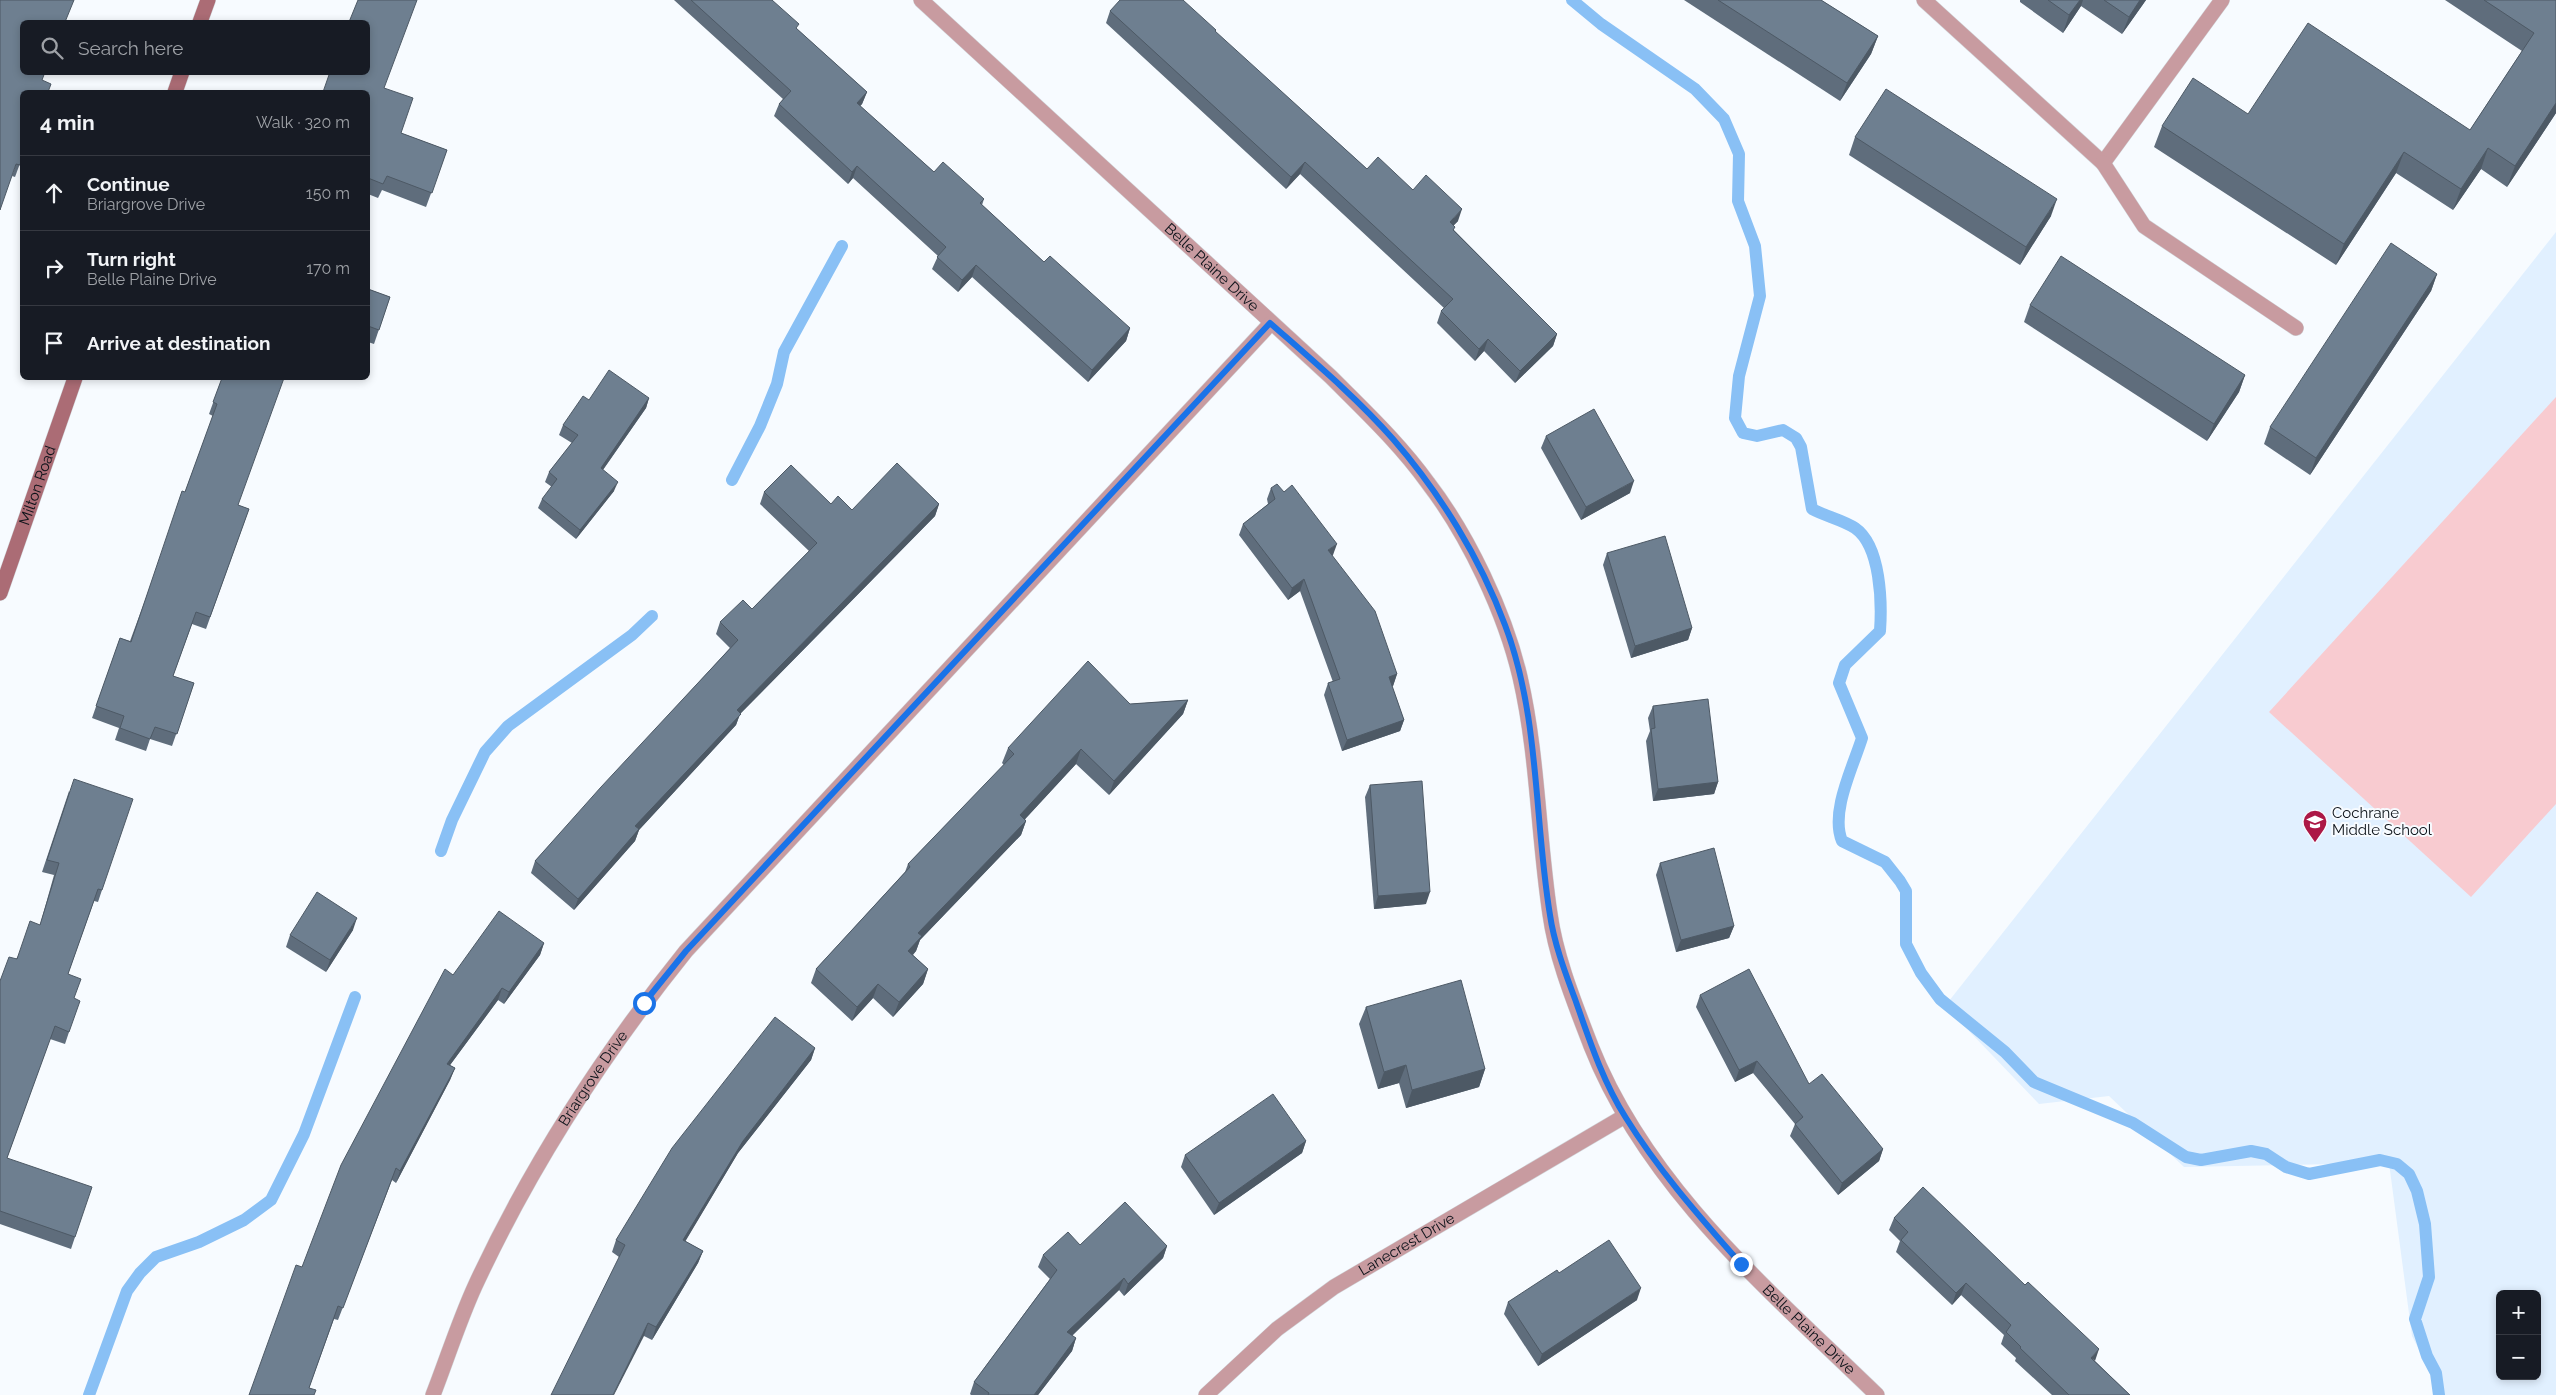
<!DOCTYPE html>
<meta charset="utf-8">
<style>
body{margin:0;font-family:Raleway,sans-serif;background:#242831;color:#f1f3f6}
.controls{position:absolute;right:15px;bottom:15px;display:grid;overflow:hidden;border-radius:8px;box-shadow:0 2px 8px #0003}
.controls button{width:45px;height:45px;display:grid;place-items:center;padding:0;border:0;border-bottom:1px solid #363941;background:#171b24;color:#f1f3f6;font:25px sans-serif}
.stop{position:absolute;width:15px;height:15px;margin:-11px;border:4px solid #1a73e8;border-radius:50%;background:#fff}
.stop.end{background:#1a73e8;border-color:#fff;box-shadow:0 1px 5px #0008}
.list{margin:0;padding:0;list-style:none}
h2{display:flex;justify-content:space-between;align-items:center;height:65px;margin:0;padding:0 20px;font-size:21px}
h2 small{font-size:16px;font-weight:400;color:#9ea1a6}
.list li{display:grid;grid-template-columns:32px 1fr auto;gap:15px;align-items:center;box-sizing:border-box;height:75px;padding:0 20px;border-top:1px solid #363941}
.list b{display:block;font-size:19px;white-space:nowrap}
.list p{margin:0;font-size:16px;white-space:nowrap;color:#9ea1a6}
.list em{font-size:16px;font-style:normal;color:#9ea1a6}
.icon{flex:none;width:28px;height:28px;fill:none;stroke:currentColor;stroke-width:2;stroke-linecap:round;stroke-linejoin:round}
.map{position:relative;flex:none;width:2556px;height:1395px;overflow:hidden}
.search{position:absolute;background:#171b24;box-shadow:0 2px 8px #0003;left:20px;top:20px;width:350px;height:55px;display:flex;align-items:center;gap:12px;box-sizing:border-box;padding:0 18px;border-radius:8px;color:#9ea1a6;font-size:19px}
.panel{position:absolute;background:#171b24;box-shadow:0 2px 8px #0003;left:20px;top:90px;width:350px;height:290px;border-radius:8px}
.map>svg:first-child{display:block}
.built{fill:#e1f0ff;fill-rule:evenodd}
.green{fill:#f8cbd0}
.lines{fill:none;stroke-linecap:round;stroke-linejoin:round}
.stream{stroke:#89c0f5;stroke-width:12}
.lane-casing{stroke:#d1d6da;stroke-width:16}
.street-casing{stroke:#d1d6da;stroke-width:16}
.secondary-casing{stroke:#d1d6da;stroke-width:16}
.lane{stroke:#c89ba0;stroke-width:15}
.street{stroke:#c89ba0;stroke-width:15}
.secondary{stroke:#ab6c75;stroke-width:15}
.wall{fill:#5f6d7c}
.shaded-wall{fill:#4d5965}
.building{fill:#6e7f90;stroke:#4d5965}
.route{stroke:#1a73e8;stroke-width:6}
.labels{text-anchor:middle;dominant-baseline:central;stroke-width:4;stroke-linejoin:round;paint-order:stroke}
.street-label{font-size:15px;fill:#0c1219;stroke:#f7fbff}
.poi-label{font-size:15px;fill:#0c1219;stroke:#f7fbff;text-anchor:start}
</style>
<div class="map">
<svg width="2556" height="1395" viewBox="0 0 2556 1395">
<rect width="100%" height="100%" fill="#f7fbff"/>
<path class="built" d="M2556,232V1395H2442L2412,1336L2389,1163L2184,1167L2109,1096L2039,1104L1945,1006ZM2500,1294H2537V1376H2500Z"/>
<path class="green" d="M2556,397V804L2471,897L2269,712Z"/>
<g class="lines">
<g class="stream">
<path d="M1572,0L1601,24L1695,89L1724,119L1739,154L1738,201L1755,246L1760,296L1739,376L1735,418L1743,433L1757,436L1783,430L1796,438L1801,447L1812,509C1825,516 1843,520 1855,528C1881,546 1882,603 1880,631L1845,665L1839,683L1862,738C1853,767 1830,812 1842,841L1885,862L1900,881L1906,891V944L1921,973L1940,999L2005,1052L2034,1082L2133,1123L2186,1157L2201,1160L2251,1151L2266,1154L2286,1167L2309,1174L2380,1160L2397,1164L2409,1174L2417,1191L2425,1224L2429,1277L2415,1319L2427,1356L2436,1373L2439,1395"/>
<path d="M732,480L760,426L777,384L784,352L842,246"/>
<path d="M441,851L452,820L485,752L508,726L632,635L652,616"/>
<path d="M89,1395L127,1291L140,1273L156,1257L199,1242L244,1220L271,1200L304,1134L355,997"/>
</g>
<defs>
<g id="lane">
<path d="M1924,0L2103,163L2222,0"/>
<path d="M2103,163L2144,226L2296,328"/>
</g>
<g id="street">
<path id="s1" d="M921,0L1331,377C1365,411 1400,444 1428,483C1468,535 1505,613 1520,677C1538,755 1538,835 1550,914C1556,958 1575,1004 1591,1046C1647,1188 1770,1291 1877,1395"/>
<path id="s2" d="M433,1395C447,1359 459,1321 475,1286C531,1165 603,1054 686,951L1271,323"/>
<path id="s3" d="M1206,1395L1277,1329L1334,1287L1625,1116"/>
</g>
<g id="secondary">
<path d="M200,22L208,0"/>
<path d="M175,92L182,72"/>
<path id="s4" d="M0,593L75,378"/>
</g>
</defs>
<use href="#lane" class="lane-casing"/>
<use href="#street" class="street-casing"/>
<use href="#secondary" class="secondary-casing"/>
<use href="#lane" class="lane"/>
<use href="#street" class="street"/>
<use href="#secondary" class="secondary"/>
</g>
<g class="wall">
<path d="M674,0H772L797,29L867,92L862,104L860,106L934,172L984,199L982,205L1044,262L1130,328L1126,341L1088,382L972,277L958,292L932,269L938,256L853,178L848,184L774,116L779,104L783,99Z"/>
<path d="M1684,0H1821L1878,36L1871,54L1840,101Z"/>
<path d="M2020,0H2146L2122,34L2081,6L2063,33L2020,2Z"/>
<path d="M2445,0H2556V113L2507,187L2481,169L2453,210L2396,173L2336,265L2154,147L2162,126L2248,114L2470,130L2522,51Z"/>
<path d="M1110,11L1215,32L1367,169L1413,190L1458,221L1453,226L1454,230L1557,334L1553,346L1515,383L1484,351L1475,361L1437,323L1441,311L1444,308L1300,174L1286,189L1106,23Z"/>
<path d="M43,81L22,158L15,177L12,176Z"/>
<path d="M384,88L401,133L447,150L426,207L382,190L378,198L368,194V92Z"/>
<path d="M1855,137L2051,216L2020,265L1849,155Z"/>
<path d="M2437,274L2431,291L2310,475L2264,444L2270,427Z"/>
<path d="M368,289L390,297L374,344L368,342Z"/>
<path d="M2030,305L2245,375L2239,392L2207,441L2024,322Z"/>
<path d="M222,378L238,505L249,509L206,629L192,624L173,676L194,683L172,746L150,739L146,751L115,740L119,728L92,718L120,638L130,641L213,416L209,414Z"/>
<path d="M649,398L646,408L603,470L614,491L576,539L538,508L542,499L552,487L545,482L549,472L572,443L559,435L563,425L589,400Z"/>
<path d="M1546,436L1630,493L1581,520L1541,448Z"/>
<path d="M1271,488L1333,555L1332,556L1397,674L1393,686H1392L1404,720L1400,731L1342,751L1324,695L1328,683L1333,682L1300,591L1288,600L1239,535L1243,524L1268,504L1267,499Z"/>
<path d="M764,492L831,504L852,510L939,504L935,516L740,714L736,725L639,830L635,841L574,910L531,873L535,861L730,648L716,634L720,622L752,609L809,551L760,504Z"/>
<path d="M1607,553L1692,628L1688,640L1631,658L1603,565Z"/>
<path d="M1188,700L1183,714L1109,795L1076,764L1025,819L1026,821L1021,835L920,940L916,951L913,955L928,969L923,984L893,1017L873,998L852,1021L811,983L816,969L905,872L908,864L1004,765L1002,763L1008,748L1130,704Z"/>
<path d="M1653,706L1718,782L1714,794L1653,801L1646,741L1650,731L1648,718Z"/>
<path d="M1370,785L1426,904L1374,909L1365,797Z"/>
<path d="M69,791L102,890L98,902L94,901L68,974L74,998L69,1032L65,1044L50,1039L7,1158L75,1237L71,1249L0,1224V981L16,959L40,925L54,875L42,872Z"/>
<path d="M1660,863L1734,926L1729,938L1676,952L1656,875Z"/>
<path d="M353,930L326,972L286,947L290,935Z"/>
<path d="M544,943L540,955L504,1004L498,1000L450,1065L455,1068L450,1080L396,1183L392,1180L338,1320L334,1319L309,1388L249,1395L302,1267L453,975Z"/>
<path d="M1700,995L1809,1084L1883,1149L1879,1161L1838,1195L1790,1136L1795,1124L1753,1073L1735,1082L1696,1007Z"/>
<path d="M1366,1007L1485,1069L1479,1087L1406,1108L1399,1083L1378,1089L1359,1024Z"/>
<path d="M815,1048L811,1060L738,1153L685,1241L703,1251L698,1263L652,1340L644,1336L619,1257L612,1252L616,1240Z"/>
<path d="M1306,1141L1302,1153L1214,1215L1181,1167L1185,1155Z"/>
<path d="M1894,1218L2095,1361L2130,1395H2052L2015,1361L2016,1358L2001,1344L2004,1335L1961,1295L1952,1305L1896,1252L1900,1241L1889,1230Z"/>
<path d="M1080,1245L1167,1246L1163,1258L1124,1296L1119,1290L1072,1336L1076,1338L1072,1351L1038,1395H971L970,1394L974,1382L1050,1279L1038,1267L1043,1255Z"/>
<path d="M1559,1273L1637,1300L1538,1366L1504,1314L1508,1302Z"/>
</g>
<g class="shaded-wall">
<path d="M2080,0H2083L2081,6L2063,33L2069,15Z"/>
<path d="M2140,0H2146L2122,34L2129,17Z"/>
<path d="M1878,36L1871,54L1840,101L1847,83Z"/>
<path d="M867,92L862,104L852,115L857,103Z"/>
<path d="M2556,103V113L2507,187L2515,166Z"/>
<path d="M2488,148L2481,169L2453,210L2461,189Z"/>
<path d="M2404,152L2396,173L2336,265L2344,244Z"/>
<path d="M1305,162L1300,174L1286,189L1291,177Z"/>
<path d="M857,166L853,178L848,184L852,172Z"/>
<path d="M2057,199L2051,216L2020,265L2026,247Z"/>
<path d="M1462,209L1458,221L1445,234L1450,222Z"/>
<path d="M976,265L972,277L958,292L962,280Z"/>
<path d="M2437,274L2431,291L2310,475L2316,458Z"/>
<path d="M1130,328L1126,341L1088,382L1092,370Z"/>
<path d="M1557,334L1553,346L1515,383L1520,371Z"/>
<path d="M1488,339L1484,351L1475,361L1479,349Z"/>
<path d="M2245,375L2239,392L2207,441L2214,424Z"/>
<path d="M649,398L646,408L597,478L601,468Z"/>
<path d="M1634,481L1630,493L1581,520L1586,507Z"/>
<path d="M618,482L614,491L576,539L580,530Z"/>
<path d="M939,504L935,516L740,714L736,725L639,830L635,841L574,910L578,899L635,826L737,710Z"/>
<path d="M1337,544L1333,555L1324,562L1328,550Z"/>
<path d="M1304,579L1300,591L1288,600L1292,588Z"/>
<path d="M1692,628L1688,640L1631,658L1635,646Z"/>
<path d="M1397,674L1393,686L1385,688L1389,677Z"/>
<path d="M1188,700L1183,714L1109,795L1114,781Z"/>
<path d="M1404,720L1400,731L1342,751L1347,740Z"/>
<path d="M1081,749L1076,764L1015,830L1020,815Z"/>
<path d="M1718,782L1714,794L1653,801L1658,789Z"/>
<path d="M1026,821L1021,835L920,940L916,951L903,965L908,951L918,933Z"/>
<path d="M1430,892L1426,904L1374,909L1378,896Z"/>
<path d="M357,918L353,930L326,972L330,960Z"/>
<path d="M1734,926L1729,938L1676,952L1681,940Z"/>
<path d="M544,943L540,955L504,1004L509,992Z"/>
<path d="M928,969L923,984L893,1017L899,1002Z"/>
<path d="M878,984L873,998L852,1021L857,1007Z"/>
<path d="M502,988L498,1000L442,1076L447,1064Z"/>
<path d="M815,1048L811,1060L738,1153L679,1252L683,1240L743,1141Z"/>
<path d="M1757,1061L1753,1073L1735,1082L1739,1070Z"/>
<path d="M1406,1065L1399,1083L1378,1089L1384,1072Z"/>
<path d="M455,1068L450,1080L396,1183L400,1171Z"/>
<path d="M1485,1069L1479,1087L1406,1108L1412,1090Z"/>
<path d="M1306,1141L1302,1153L1214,1215L1219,1203Z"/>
<path d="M1883,1149L1879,1161L1838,1195L1842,1183Z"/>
<path d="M1167,1246L1163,1258L1124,1296L1128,1284Z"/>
<path d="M703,1251L698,1263L652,1340L656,1327Z"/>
<path d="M1124,1278L1119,1290L1063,1344L1067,1332Z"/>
<path d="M1966,1283L1961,1295L1952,1305L1956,1293Z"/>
<path d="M1641,1288L1637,1300L1538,1366L1542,1354Z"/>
<path d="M648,1323L644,1336L614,1395H613Z"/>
<path d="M1076,1338L1072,1351L1038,1395H1034Z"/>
<path d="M2099,1349L2095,1361L2091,1358Z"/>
</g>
<g class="building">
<path d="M0,0H74L65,22H22V72H45L42,80L51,84L48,92H22V158L20,165L16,164L0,210Z"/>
<path d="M358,0H417L384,88L413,98L401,133L447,150L432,193L387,176L383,184L368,178V92H323L330,72H368V22H349Z"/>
<path d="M691,0H772L799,24L796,28L867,92L857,103L934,172L943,162L984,199L980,203L1044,262L1050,256L1130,328L1092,370L976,265L962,280L937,257L946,247L857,166L852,172L779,104L791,91Z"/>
<path d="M1120,0H1183L1216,30L1215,31L1367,169L1378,157L1413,190L1426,175L1462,209L1450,222L1455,227L1453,230L1557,334L1520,371L1488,339L1479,349L1441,311L1453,299L1305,162L1291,177L1110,11Z"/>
<path d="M1718,0H1821L1878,36L1847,83Z"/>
<path d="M2048,0H2080L2069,15Z"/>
<path d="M2104,0H2140L2129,17Z"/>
<path d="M2484,0H2556V103L2515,166L2488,148L2461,189L2404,152L2344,244L2162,126L2193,78L2248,114L2308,23L2470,130L2534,33Z"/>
<path d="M1886,89L2057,199L2026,247L1855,137Z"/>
<path d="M2391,243L2437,274L2316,458L2270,427Z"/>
<path d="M2061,256L2245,375L2214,424L2030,305Z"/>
<path d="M368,289L390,297L379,330L368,326Z"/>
<path d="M609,370L649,398L601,468L618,482L580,530L542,499L557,479L549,472L578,435L563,425L583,396L589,400Z"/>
<path d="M222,378H284L238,505L249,509L210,617L196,612L173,676L194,683L177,734L155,727L150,739L120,728L124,716L96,706L120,638L131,642L182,491L185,492L217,404L213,402Z"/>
<path d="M1594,409L1634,481L1586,507L1546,436Z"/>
<path d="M897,463L939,504L737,710L741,714L635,826L639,829L578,899L535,861L601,787L738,640L720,622L743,600L752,609L817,543L764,492L791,465L831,504L838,496L852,510Z"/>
<path d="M1277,484L1284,492L1292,485L1337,544L1328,550L1375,611L1397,674L1389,677L1404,720L1347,740L1328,683L1340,679L1304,579L1292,588L1243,524L1275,499L1271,488Z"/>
<path d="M1665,536L1692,628L1635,646L1607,553Z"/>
<path d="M1088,661L1130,704L1188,700L1114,781L1081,749L1020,815L1026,821L918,933L922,936L908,951L928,969L899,1002L878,984L857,1007L816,969L910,867L908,864L1014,754L1008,748Z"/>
<path d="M1708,699L1718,782L1658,789L1651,729L1655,728L1653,706Z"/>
<path d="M74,779L133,799L102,890L98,889L68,974L81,979L74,998L80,1001L69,1032L55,1026L7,1158L92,1187L75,1237L0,1211V981L9,957L17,959L30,921L40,925L59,863L47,860Z"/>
<path d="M1422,781L1430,892L1378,896L1370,785Z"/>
<path d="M1714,848L1734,926L1681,940L1660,863Z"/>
<path d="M317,892L357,918L330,960L290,935Z"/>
<path d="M499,911L544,943L509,992L502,988L447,1064L455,1068L400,1171L396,1168L343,1308L338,1306L309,1388L316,1390L314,1395H249L296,1265L302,1267L341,1165L445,969L453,975Z"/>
<path d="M1749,969L1809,1084L1822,1074L1883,1149L1842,1183L1795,1124L1803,1117L1757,1061L1739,1070L1700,995Z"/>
<path d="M1461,980L1485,1069L1412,1090L1406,1065L1384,1072L1366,1007Z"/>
<path d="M775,1017L815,1048L743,1141L683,1240L703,1251L656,1327L648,1323L613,1395H551L625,1245L616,1240L672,1148Z"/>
<path d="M1273,1094L1306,1141L1219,1203L1185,1155Z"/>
<path d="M1923,1187L2025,1285L2028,1282L2099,1349L2091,1358L2130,1395H2069L2020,1348L2021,1347L2006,1332L2011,1325L1966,1283L1956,1293L1901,1240L1908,1232L1894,1218Z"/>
<path d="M1125,1202L1167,1246L1128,1284L1124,1278L1067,1332L1076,1338L1034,1395H988L989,1393L974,1382L1057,1270L1043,1255L1068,1232L1080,1245Z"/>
<path d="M1609,1240L1641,1288L1542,1354L1508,1302L1557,1270L1559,1273Z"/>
</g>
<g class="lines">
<path class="route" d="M644,1003L686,951L1270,323C1312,360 1356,397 1393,439C1440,493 1480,558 1505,625C1540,717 1534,819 1550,915C1554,943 1565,972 1575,999C1589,1039 1603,1082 1626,1118C1659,1171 1700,1217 1741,1264"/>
</g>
<defs>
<symbol id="school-pin" viewBox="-11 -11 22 30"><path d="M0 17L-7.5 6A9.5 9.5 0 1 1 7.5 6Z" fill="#ac1846" stroke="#f7fbff"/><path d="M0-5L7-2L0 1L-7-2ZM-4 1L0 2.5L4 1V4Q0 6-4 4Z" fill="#fff"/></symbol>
</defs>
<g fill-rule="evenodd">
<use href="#school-pin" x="2301" y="808" width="28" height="38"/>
</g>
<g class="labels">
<g class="street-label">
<text stroke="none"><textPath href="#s1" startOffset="395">Belle Plaine Drive</textPath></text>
<text stroke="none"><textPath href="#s4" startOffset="114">Milton Road</textPath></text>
<text stroke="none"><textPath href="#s2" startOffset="356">Briargrove Drive</textPath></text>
<text stroke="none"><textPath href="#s3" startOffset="252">Lanecrest Drive</textPath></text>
<text stroke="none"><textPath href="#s1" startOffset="1655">Belle Plaine Drive</textPath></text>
</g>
<g class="poi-label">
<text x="2332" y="813">Cochrane<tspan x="2332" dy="17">Middle School</tspan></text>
</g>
</g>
</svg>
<div class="controls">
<button>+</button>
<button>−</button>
</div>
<div class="stop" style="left:644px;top:1003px"></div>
<div class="stop end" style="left:1741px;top:1264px"></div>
<div class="search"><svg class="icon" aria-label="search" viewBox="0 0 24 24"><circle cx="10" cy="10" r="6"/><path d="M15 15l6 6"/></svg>Search here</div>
<section class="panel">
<h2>4 min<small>Walk · 320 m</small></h2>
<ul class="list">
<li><svg class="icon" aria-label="ahead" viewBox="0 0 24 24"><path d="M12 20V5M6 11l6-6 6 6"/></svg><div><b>Continue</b><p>Briargrove Drive</p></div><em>150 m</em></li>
<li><svg class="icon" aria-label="right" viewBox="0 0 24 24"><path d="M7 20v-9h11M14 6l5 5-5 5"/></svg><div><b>Turn right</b><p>Belle Plaine Drive</p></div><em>170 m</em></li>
<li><svg class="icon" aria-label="arrive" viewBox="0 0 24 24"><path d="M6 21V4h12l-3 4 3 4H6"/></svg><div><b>Arrive at destination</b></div></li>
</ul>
</section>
</div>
